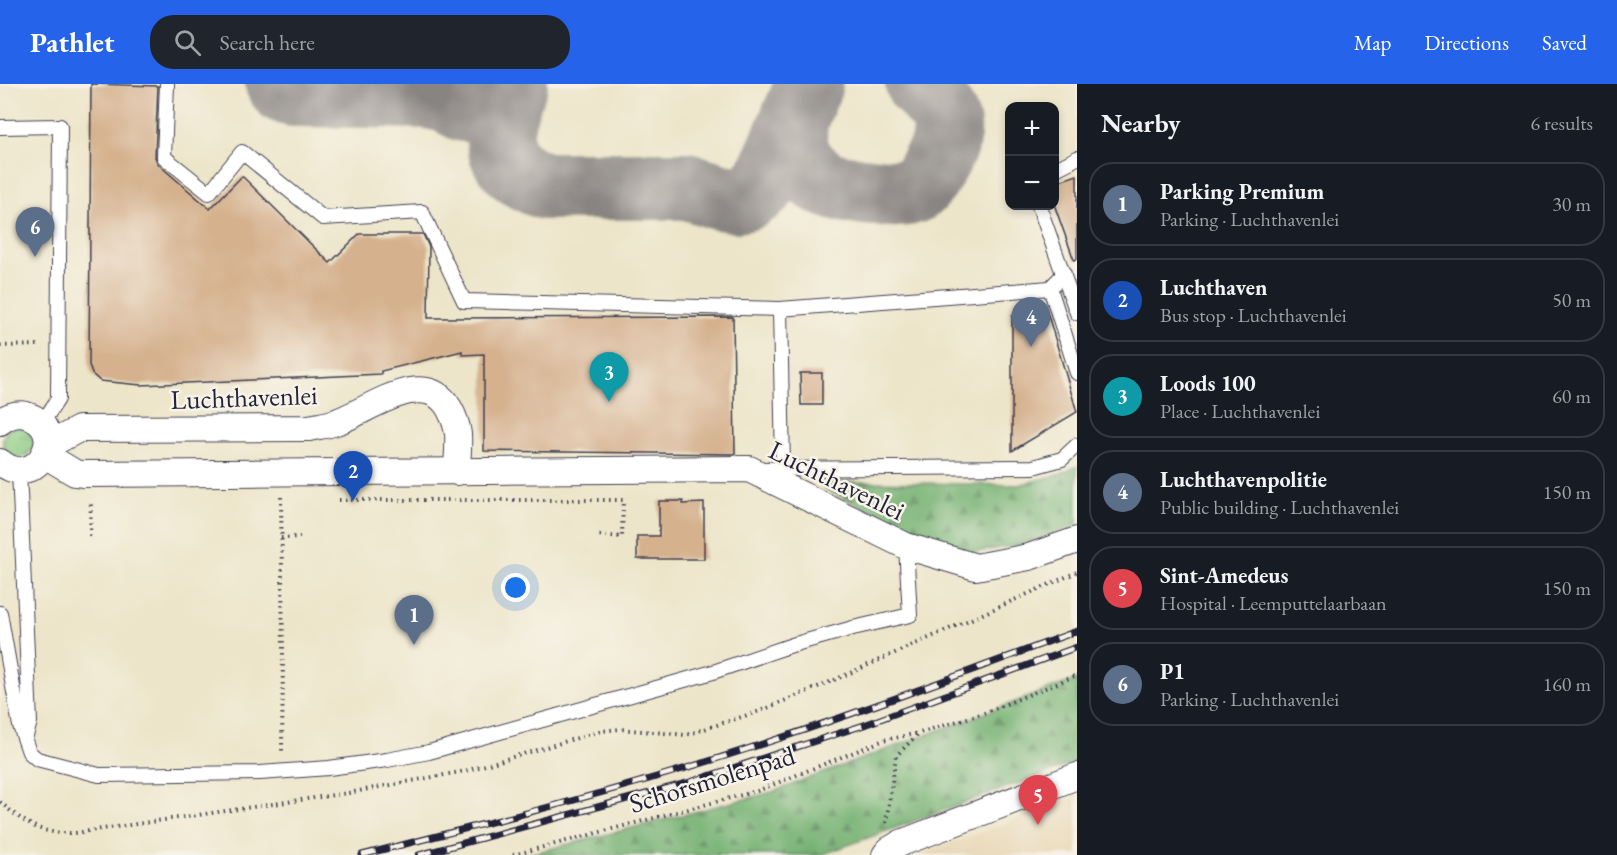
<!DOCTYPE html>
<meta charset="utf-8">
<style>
body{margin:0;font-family:"EB Garamond",serif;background:#20242c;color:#f1f3f6}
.controls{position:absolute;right:18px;top:18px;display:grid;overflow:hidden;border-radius:12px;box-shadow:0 3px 9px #0003}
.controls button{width:54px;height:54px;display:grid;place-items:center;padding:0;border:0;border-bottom:2px solid #363941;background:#171b24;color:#f1f3f6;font:30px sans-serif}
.you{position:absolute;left:516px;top:504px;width:21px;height:21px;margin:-15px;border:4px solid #fff;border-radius:50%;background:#1a73e8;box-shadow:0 0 0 9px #1a73e833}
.badge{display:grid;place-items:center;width:39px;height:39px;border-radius:50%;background:#2563eb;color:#fff;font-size:20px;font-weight:700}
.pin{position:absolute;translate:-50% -50px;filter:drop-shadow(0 2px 3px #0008)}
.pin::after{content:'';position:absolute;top:32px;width:21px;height:18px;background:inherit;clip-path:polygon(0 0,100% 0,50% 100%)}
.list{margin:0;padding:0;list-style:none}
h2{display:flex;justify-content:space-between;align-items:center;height:78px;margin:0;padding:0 24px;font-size:26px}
h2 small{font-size:20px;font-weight:400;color:#9ea1a6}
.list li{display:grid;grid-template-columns:39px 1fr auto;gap:18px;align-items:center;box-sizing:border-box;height:84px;margin:0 12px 12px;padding:0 12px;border:2px solid #363941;border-radius:24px}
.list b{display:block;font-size:22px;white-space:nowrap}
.list p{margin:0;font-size:20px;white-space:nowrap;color:#9ea1a6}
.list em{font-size:20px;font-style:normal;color:#9ea1a6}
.icon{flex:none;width:33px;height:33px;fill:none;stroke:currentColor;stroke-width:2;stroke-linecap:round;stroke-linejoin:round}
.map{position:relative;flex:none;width:1077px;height:771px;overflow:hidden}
header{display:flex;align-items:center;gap:36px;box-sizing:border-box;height:84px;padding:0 30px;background:#2563eb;color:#fff}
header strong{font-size:28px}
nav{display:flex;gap:33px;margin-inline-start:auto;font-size:21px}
.search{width:420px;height:54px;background:#20242c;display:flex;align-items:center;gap:15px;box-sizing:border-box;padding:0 21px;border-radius:24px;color:#9ea1a6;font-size:22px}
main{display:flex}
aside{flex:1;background:#171b24}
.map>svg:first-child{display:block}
.built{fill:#e9d9ba}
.grass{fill:url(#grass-tufts);stroke:#58775e;stroke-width:1.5}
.forest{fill:url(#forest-firs);stroke:#4a6956;stroke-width:1.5}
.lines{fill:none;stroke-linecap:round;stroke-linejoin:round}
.taxiway{stroke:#888482;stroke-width:68}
.building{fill:#d5b18e}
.service-casing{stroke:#403f50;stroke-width:16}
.minor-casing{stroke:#403f50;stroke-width:28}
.path{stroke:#403f50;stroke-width:4;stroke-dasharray:1.5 4.5;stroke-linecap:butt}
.service{stroke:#fff;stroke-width:14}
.minor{stroke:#fff;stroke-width:26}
.rail-casing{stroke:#22223b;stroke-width:7}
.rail{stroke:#f7f3e8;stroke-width:4.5;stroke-dasharray:14;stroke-linecap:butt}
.labels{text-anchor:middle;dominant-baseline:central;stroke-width:5;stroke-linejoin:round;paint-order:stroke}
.street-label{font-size:27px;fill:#22223b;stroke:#f7f3e8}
</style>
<header>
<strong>Pathlet</strong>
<div class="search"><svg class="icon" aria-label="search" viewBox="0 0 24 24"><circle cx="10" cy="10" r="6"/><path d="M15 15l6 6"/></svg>Search here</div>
<nav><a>Map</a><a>Directions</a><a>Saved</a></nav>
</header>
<main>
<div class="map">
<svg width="1077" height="771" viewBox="0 0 1077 771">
<defs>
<pattern id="grass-tufts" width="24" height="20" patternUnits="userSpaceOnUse" patternTransform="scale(1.5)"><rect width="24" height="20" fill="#8dcc82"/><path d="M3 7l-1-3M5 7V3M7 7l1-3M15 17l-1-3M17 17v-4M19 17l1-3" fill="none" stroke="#79af71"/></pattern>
<pattern id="forest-firs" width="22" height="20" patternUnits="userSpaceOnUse" patternTransform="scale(1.5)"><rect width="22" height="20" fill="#72b070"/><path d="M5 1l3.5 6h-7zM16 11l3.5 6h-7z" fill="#5d8f5d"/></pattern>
</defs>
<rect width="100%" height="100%" fill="#f7f3e8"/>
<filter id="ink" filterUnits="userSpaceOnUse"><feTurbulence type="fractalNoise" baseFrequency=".0167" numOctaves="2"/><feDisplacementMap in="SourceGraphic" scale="12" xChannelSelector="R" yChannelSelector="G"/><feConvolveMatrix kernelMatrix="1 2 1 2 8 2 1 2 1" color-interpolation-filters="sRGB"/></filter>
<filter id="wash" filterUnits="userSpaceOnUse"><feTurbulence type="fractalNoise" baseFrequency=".008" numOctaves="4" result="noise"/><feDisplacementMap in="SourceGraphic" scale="24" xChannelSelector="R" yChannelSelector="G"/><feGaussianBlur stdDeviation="1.35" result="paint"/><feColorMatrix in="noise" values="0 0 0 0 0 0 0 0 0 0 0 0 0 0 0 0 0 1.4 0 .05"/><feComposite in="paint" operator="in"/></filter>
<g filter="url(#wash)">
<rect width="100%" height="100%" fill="#ede5c9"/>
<path class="built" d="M1077,712V771H920Z"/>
<circle class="grass" cx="18" cy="358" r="15"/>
<g class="forest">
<path d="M1077,382V441L1024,460L976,468L913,447L824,405V397L1018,401L1061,390Z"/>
<path d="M1077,595V678L821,771H526L772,708Z"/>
</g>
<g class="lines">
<g class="taxiway">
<path d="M279,0L284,6L292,9L428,11L446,15L464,24L480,25L501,15L513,0"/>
<path d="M514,0C494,47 488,82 545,102H687L718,112L737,115L747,113L756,107L765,99L773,86L809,0"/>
<path d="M796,31C787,62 800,89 830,101C844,106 861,107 875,108C887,109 905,111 916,105C925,100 931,84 937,76C942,66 949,53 947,41C944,26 928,12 919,0"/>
</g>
</g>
<g id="blocks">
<g class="building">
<path d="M91,0L158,2L155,73L158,80L210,125L242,92L330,179L359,150H423L429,163L428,234L733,233L735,370L484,367V270L462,271V267L381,287V290L141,301L100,297L92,290L89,281Z"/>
<path d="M1077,91V175L1074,176L1054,120V99Z"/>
<path d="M1048,231L1077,328L1012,367V232Z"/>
<path d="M800,289H822V321H801Z"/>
<path d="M659,417H683V420L704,419V475H637V452H659Z"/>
</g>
</g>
</g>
<g filter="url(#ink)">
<use href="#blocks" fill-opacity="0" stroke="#403f50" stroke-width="1.5"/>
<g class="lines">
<defs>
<g id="service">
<path d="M167,0L164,73L209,109L242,68L323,134L422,128L464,217L780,225L1050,204L1064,190"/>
<path d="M0,43L60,42L58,315L41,341"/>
<path d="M1054,86L1077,74"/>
<path d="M1039,122L1077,229"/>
<path d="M1050,204L1077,289"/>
<path d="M780,225L783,384"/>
<path d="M760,385L1033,383L1062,375L1077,361"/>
<path d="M19,386L30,638L25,655"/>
<path d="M0,529L20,642L29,668L37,675L99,691L260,689L329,684L387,676L429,668L713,588L792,561L853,544L910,531L906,462"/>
</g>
<g id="minor">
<path d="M0,338C7,332 17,329 26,331C71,343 37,409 0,378"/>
<path d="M47,362L79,345L309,344C318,342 328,341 336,338C367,328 424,281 449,324C453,331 457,342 458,350C459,362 457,376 457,388"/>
<path d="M45,371L75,389L82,390L749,385L906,462L976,483L1029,473L1077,456"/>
<path d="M885,771L889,766L901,759L1077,692"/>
</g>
</defs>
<use href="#service" class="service-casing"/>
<use href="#minor" class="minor-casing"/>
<g class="path">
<path d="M0,262L41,261"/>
<path d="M281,413L283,569L282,669"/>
<path d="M339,416H623L622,453L598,451"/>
<path d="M90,452L91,417"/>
<path d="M281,454L300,453"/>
<path d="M0,718C27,741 40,750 75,749L348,709L465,687L601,647L620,645L686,651L760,627L832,597L1077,488"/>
<path d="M886,739L896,672L919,649L984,629L1077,591"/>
<path d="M513,771L757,707L884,656L919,649"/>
</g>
<use href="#service" class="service"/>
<use href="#minor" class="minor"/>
<defs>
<g id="rail">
<path d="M362,771C469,744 577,717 683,685C816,645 946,596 1077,547"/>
<path d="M419,771L687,699L864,641L1077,563"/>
</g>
</defs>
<use href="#rail" class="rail-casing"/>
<use href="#rail" class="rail"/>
</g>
</g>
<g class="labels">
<g class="street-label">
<text transform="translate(244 313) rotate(-2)">Luchthavenlei</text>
<text transform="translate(837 396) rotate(26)">Luchthavenlei</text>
<text transform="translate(712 695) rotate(-17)">Schorsmolenpad</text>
</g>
</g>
</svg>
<div class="controls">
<button>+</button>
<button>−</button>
</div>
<div class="you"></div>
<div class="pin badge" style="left:414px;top:561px;background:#5c6f8a">1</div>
<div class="pin badge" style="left:353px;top:417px;background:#1a4fb4">2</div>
<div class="pin badge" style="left:609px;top:318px;background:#0f9aa8">3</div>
<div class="pin badge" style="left:1031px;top:263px;background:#5c6f8a">4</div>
<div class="pin badge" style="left:1038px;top:741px;background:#e0444e">5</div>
<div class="pin badge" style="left:35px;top:173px;background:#5c6f8a">6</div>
</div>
<aside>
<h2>Nearby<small>6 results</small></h2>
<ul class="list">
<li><span class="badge" style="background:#5c6f8a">1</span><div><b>Parking Premium</b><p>Parking · Luchthavenlei</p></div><em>30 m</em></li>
<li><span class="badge" style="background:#1a4fb4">2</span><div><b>Luchthaven</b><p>Bus stop · Luchthavenlei</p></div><em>50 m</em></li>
<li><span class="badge" style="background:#0f9aa8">3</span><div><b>Loods 100</b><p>Place · Luchthavenlei</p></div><em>60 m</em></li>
<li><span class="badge" style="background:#5c6f8a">4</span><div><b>Luchthavenpolitie</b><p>Public building · Luchthavenlei</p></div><em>150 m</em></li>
<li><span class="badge" style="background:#e0444e">5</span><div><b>Sint-Amedeus</b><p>Hospital · Leemputtelaarbaan</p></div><em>150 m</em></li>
<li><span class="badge" style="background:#5c6f8a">6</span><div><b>P1</b><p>Parking · Luchthavenlei</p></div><em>160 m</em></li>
</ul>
</aside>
</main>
